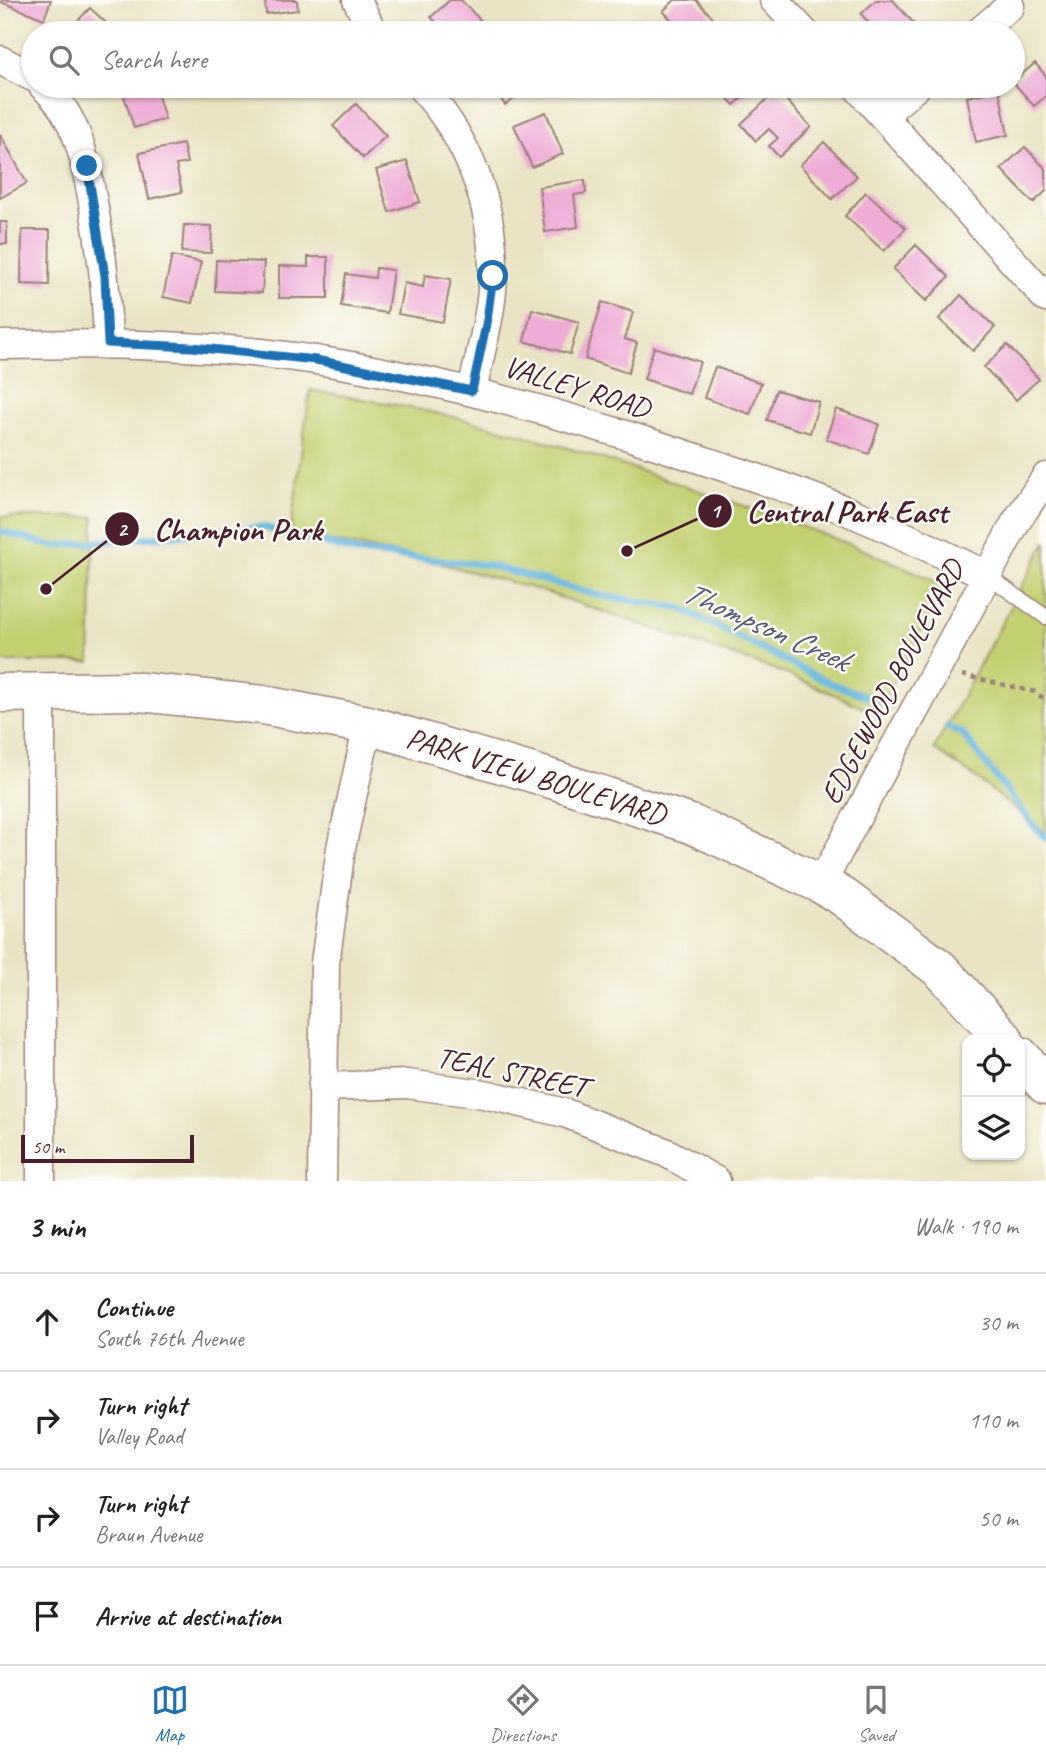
<!DOCTYPE html>
<meta charset="utf-8">
<style>
body{margin:0;font-family:Caveat,sans-serif;background:#f2f2f2;color:#222}
.controls{position:absolute;right:21px;bottom:21px;display:grid;overflow:hidden;border-radius:14px;box-shadow:0 2px 5px #0004}
.controls button{width:63px;height:63px;display:grid;place-items:center;padding:0;border:0;border-bottom:2px solid #e0e0e0;background:#fff;color:#222;font:35px sans-serif}
.scale{position:absolute;left:21px;bottom:18px;width:173px;box-sizing:border-box;padding-left:7px;border:4px solid #4a1f2b;border-top:0;font-size:19px;line-height:24px;white-space:nowrap;color:#4a1f2b;-webkit-text-stroke:5px #fdfcf7;paint-order:stroke}
.stop{position:absolute;width:21px;height:21px;margin:-16px;border:5px solid #1f6fb2;border-radius:50%;background:#fff}
.stop.end{background:#1f6fb2;border-color:#fff;box-shadow:0 2px 7px #0008}
.list{margin:0;padding:0;list-style:none}
h2{display:flex;justify-content:space-between;align-items:center;height:91px;margin:0;padding:0 28px;font-size:30px}
h2 small{font-size:23px;font-weight:400;color:#767676}
.list li{display:grid;grid-template-columns:46px 1fr auto;gap:21px;align-items:center;box-sizing:border-box;height:98px;padding:0 28px;border-top:2px solid #e0e0e0}
.list b{display:block;font-size:26px;white-space:nowrap}
.list p{margin:0;font-size:23px;white-space:nowrap;color:#767676}
.list em{font-size:23px;font-style:normal;color:#767676}
.icon{flex:none;width:38px;height:38px;fill:none;stroke:currentColor;stroke-width:2;stroke-linecap:round;stroke-linejoin:round}
.map{position:relative;flex:none;width:1046px;height:1181px;overflow:hidden}
.search{position:absolute;background:#fff;box-shadow:0 2px 5px #0004;left:21px;right:21px;top:21px;height:77px;display:flex;align-items:center;gap:18px;box-sizing:border-box;padding:0 24px;border-radius:38px;color:#767676;font-size:26px}
.sheet{height:483px;background:#fff}
nav{display:flex;justify-content:space-around;align-items:center;box-sizing:border-box;height:98px;border-top:2px solid #e0e0e0;background:#fff;font-size:19px;color:#767676}
nav a{display:grid;justify-items:center;gap:4px}
nav .on{color:#1f6fb2}
.map>svg:first-child{display:block}
.green{fill:#c3d071;stroke:#86784e;stroke-width:2}
.lines{fill:none;stroke-linecap:round;stroke-linejoin:round}
.stream{stroke:#60b3db;stroke-width:7}
.building{fill:#eeacd7}
.lane-casing{stroke:#9a8278;stroke-width:17}
.street-casing{stroke:#9a8278;stroke-width:31}
.secondary-casing{stroke:#9a8278;stroke-width:41}
.path{stroke:#9a8278;stroke-width:4.5;stroke-dasharray:5 5;stroke-linecap:butt}
.lane{stroke:#fff;stroke-width:14}
.street{stroke:#fff;stroke-width:28}
.secondary{stroke:#fff;stroke-width:38}
.route{stroke:#1f6fb2;stroke-width:9}
.labels{text-anchor:middle;dominant-baseline:central;stroke-width:5;stroke-linejoin:round;paint-order:stroke}
.street-label{font-size:30px;fill:#4a1f2b;stroke:#fdfcf7}
.water-label{font-size:32px;font-style:italic;fill:#535a71;stroke:#fdfcf7}
.leader{fill:none;stroke:#4a1f2b;stroke-width:2.5}
.callout-dot{fill:#4a1f2b;stroke:#fdfcf7;stroke-width:2.5}
.mark-label{font-size:21px;text-anchor:middle;font-weight:bold;fill:#fff}
.callout-label{font-size:32px;text-anchor:middle;font-weight:bold;fill:#4a1f2b;stroke:#fdfcf7;stroke-width:5;stroke-linejoin:round;paint-order:stroke}
</style>
<div class="map">
<svg width="1046" height="1181" viewBox="0 0 1046 1181">
<rect width="100%" height="100%" fill="#fdfcf7"/>
<filter id="ink" filterUnits="userSpaceOnUse"><feTurbulence type="fractalNoise" baseFrequency=".0143" numOctaves="2"/><feDisplacementMap in="SourceGraphic" scale="14" xChannelSelector="R" yChannelSelector="G"/><feConvolveMatrix kernelMatrix="1 2 1 2 8 2 1 2 1" color-interpolation-filters="sRGB"/></filter>
<filter id="wash" filterUnits="userSpaceOnUse"><feTurbulence type="fractalNoise" baseFrequency=".00686" numOctaves="4" result="noise"/><feDisplacementMap in="SourceGraphic" scale="28" xChannelSelector="R" yChannelSelector="G"/><feGaussianBlur stdDeviation="1.57" result="paint"/><feColorMatrix in="noise" values="0 0 0 0 0 0 0 0 0 0 0 0 0 0 0 0 0 1.4 0 .05"/><feComposite in="paint" operator="in"/></filter>
<g filter="url(#wash)">
<rect width="100%" height="100%" fill="#eae4c4"/>
<g class="green">
<path d="M310,390C383,402 456,415 527,436C589,453 649,474 709,494C790,522 868,548 945,586L876,714L836,695L776,670L539,590L416,557L290,534Z"/>
<path d="M0,517H94L90,662H0Z"/>
<path d="M1046,542V833L975,777L934,749Z"/>
</g>
<g class="lines">
<g class="stream">
<path d="M0,531L53,546L262,527L359,552L487,565L602,596L680,608L830,683L890,705"/>
<path d="M947,727L962,733L1034,826L1046,838"/>
</g>
</g>
<g id="blocks">
<g class="building">
<path d="M2,0H51L44,19L1,2Z"/>
<path d="M265,0H297L298,10L266,14Z"/>
<path d="M450,0H461L487,27L480,33H446L431,17Z"/>
<path d="M675,0H696L719,24L709,33H684L663,11Z"/>
<path d="M876,0H893L915,25L906,33H878L861,14Z"/>
<path d="M90,8L117,33L67,32Z"/>
<path d="M1035,63L1046,76V96L1034,106L1013,82Z"/>
<path d="M121,86H155L165,119L134,128Z"/>
<path d="M492,86H531L532,88L505,105Z"/>
<path d="M725,86H756L734,105L720,90Z"/>
<path d="M777,90L811,127L779,157L769,146L778,138L769,129L756,141L741,124Z"/>
<path d="M999,90L1008,135L976,142L967,97Z"/>
<path d="M356,104L386,136L363,158L333,126Z"/>
<path d="M546,112L563,154L532,167L514,125Z"/>
<path d="M0,134L27,183L0,198Z"/>
<path d="M824,142L857,176L832,199L800,165Z"/>
<path d="M183,144L187,163L176,165L182,192L149,199L139,153Z"/>
<path d="M1025,147L1046,169V191L1033,203L1001,169Z"/>
<path d="M407,161L420,202L389,212L376,170Z"/>
<path d="M585,180L586,193L574,195L578,227L545,232L539,187Z"/>
<path d="M866,192L906,228L884,251L845,216Z"/>
<rect x="0" y="222" width="7" height="22"/>
<path d="M184,225L212,226L211,253L182,252Z"/>
<path d="M22,230H50L49,285L21,284Z"/>
<path d="M916,245L949,277L926,301L893,269Z"/>
<path d="M172,256L201,262L192,303L163,297Z"/>
<path d="M308,257H328V298H279V266L308,267Z"/>
<path d="M216,260L264,262L262,293L215,291Z"/>
<path d="M376,268L393,270L387,313L341,306L346,274L375,278Z"/>
<path d="M425,275L451,279L443,322L398,314L404,283L423,287Z"/>
<path d="M961,295L995,327L973,351L939,319Z"/>
<path d="M602,302L633,312L625,339L637,343L628,373L585,359Z"/>
<path d="M532,309L579,322L570,354L524,341Z"/>
<path d="M1007,345L1039,379L1016,400L984,367Z"/>
<path d="M654,347L700,362L689,394L644,379Z"/>
<path d="M715,367L761,383L750,414L704,398Z"/>
<path d="M776,390L819,402L810,433L767,420Z"/>
<path d="M836,409L879,424L869,454L826,439Z"/>
</g>
</g>
</g>
<g filter="url(#ink)">
<use href="#blocks" fill-opacity="0" stroke="#9a8278" stroke-width="2"/>
<g class="lines">
<defs>
<path id="lane" d="M988,576L1046,617"/>
<g id="street">
<path d="M357,0L373,33"/>
<path d="M774,0L805,33"/>
<path d="M978,33L1010,6"/>
<path d="M0,60L33,77"/>
<path d="M43,86C79,117 86,164 94,208C102,253 107,297 108,343"/>
<path d="M420,86C468,137 494,205 493,275C492,314 480,353 472,391"/>
<path d="M856,86L1046,298"/>
<path d="M883,115L917,86"/>
<path d="M0,345C106,343 211,344 316,360C437,379 553,411 669,449C732,470 797,490 859,516C902,534 945,555 988,576"/>
<path d="M821,884L1016,522L1046,477"/>
<path d="M322,1087L407,1084L484,1094L565,1113L667,1153L716,1181"/>
<path d="M41,1181V692"/>
<path d="M322,1181L325,963L341,848L368,725"/>
</g>
<g id="secondary">
<path d="M0,693L131,691L263,705L368,725L536,774L691,824L821,884L843,897L940,969L1004,1039"/>
<path d="M1020,1056L1046,1085"/>
</g>
</defs>
<use href="#lane" class="lane-casing"/>
<use href="#street" class="street-casing"/>
<use href="#secondary" class="secondary-casing"/>
<path class="path" d="M962,675L1035,692L1046,700"/>
<use href="#lane" class="lane"/>
<use href="#street" class="street"/>
<use href="#secondary" class="secondary"/>
</g>
</g>
<g class="lines" filter="url(#ink)">
<path class="route" d="M87,166L105,276L108,343L192,347L316,360L472,391L487,320L493,276"/>
</g>
<g class="labels">
<g class="street-label">
<text transform="translate(577 387) rotate(17)">VALLEY ROAD</text>
<text transform="translate(892 682) rotate(-62)">EDGEWOOD BOULEVARD</text>
<text transform="translate(536 776) rotate(17)">PARK VIEW BOULEVARD</text>
<text transform="translate(512 1072) rotate(12)">TEAL STREET</text>
</g>
<g class="water-label">
<text transform="translate(766 626) rotate(24)">Thompson Creek</text>
</g>
</g>
<path class="leader" d="M627 551L715 511M46 589L122 529"/>
<g class="callout-dot">
<circle cx="627" cy="551" r="7"/>
<circle cx="46" cy="589" r="7"/>
<circle cx="715" cy="511" r="18"/>
<circle cx="122" cy="529" r="18"/>
</g>
<g class="mark-label">
<text x="715" y="518">1</text>
<text x="122" y="536">2</text>
</g>
<g class="callout-label">
<text x="847" y="522">Central Park East</text>
<text x="238" y="540">Champion Park</text>
</g>
</svg>
<div class="controls">
<button><svg class="icon" aria-label="locate" viewBox="0 0 24 24"><circle cx="12" cy="12" r="6"/><path d="M12 2v4M12 18v4M2 12h4M18 12h4"/></svg></button>
<button><svg class="icon" aria-label="layers" viewBox="0 0 24 24"><path d="M12 4l9 5-9 5-9-5zM3 14l9 5 9-5"/></svg></button>
</div>
<div class="scale">50 m</div>
<div class="stop" style="left:493px;top:276px"></div>
<div class="stop end" style="left:87px;top:166px"></div>
<div class="search"><svg class="icon" aria-label="search" viewBox="0 0 24 24"><circle cx="10" cy="10" r="6"/><path d="M15 15l6 6"/></svg>Search here</div>
</div>
<section class="sheet">
<h2>3 min<small>Walk · 190 m</small></h2>
<ul class="list">
<li><svg class="icon" aria-label="ahead" viewBox="0 0 24 24"><path d="M12 20V5M6 11l6-6 6 6"/></svg><div><b>Continue</b><p>South 76th Avenue</p></div><em>30 m</em></li>
<li><svg class="icon" aria-label="right" viewBox="0 0 24 24"><path d="M7 20v-9h11M14 6l5 5-5 5"/></svg><div><b>Turn right</b><p>Valley Road</p></div><em>110 m</em></li>
<li><svg class="icon" aria-label="right" viewBox="0 0 24 24"><path d="M7 20v-9h11M14 6l5 5-5 5"/></svg><div><b>Turn right</b><p>Braun Avenue</p></div><em>50 m</em></li>
<li><svg class="icon" aria-label="arrive" viewBox="0 0 24 24"><path d="M6 21V4h12l-3 4 3 4H6"/></svg><div><b>Arrive at destination</b></div></li>
</ul>
</section>
<nav>
<a class="on"><svg class="icon" aria-label="map" viewBox="0 0 24 24"><path d="M3 6l6-2 6 2 6-2v14l-6 2-6-2-6 2zM9 4v14M15 6v14"/></svg>Map</a>
<a><svg class="icon" aria-label="directions" viewBox="0 0 24 24"><path d="M12 3l9 9-9 9-9-9zM9 14v-3h6M13 9l2 2-2 2"/></svg>Directions</a>
<a><svg class="icon" aria-label="saved" viewBox="0 0 24 24"><path d="M7 4h10v16l-5-4-5 4z"/></svg>Saved</a>
</nav>
